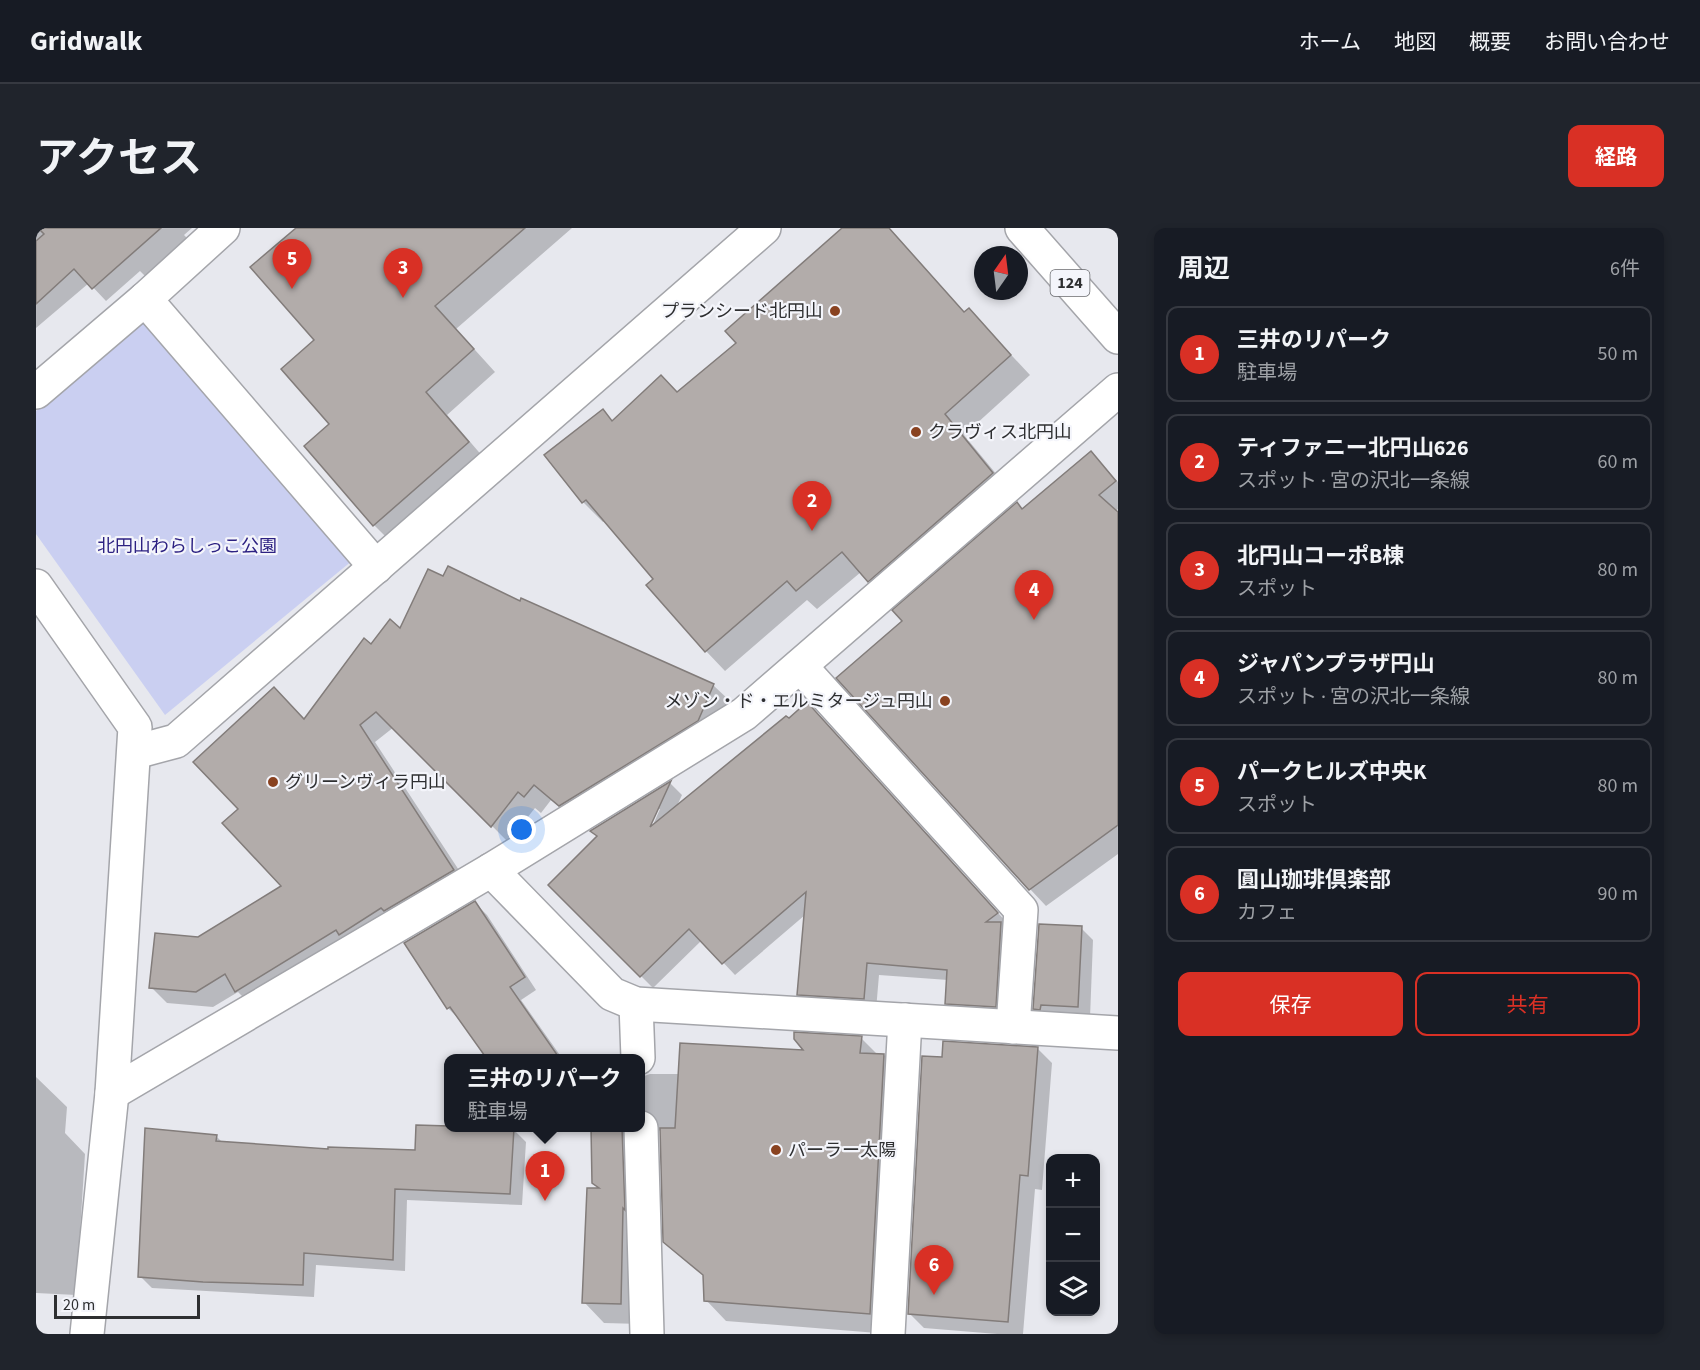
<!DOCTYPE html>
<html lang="ja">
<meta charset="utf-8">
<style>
body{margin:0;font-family:"Source Sans 3","Noto Sans JP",sans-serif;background:#20242c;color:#f1f3f6}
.controls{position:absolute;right:18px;bottom:18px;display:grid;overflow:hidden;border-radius:12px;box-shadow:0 3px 9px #0003}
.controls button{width:54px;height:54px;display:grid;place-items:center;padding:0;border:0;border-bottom:2px solid #363941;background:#171b24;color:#f1f3f6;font:30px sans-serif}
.compass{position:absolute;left:938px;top:18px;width:54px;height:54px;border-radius:50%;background:#171b24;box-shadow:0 3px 9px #0003;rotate:14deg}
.scale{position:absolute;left:18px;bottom:15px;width:146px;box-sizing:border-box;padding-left:6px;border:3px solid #2e2f31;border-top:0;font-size:16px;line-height:21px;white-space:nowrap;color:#2e2f31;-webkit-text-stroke:4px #f4f5fb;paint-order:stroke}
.you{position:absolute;left:486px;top:602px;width:21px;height:21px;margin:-15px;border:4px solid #fff;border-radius:50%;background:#1a73e8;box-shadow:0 0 0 9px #1a73e833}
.badge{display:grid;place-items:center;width:39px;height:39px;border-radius:50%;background:#d93025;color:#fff;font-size:20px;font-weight:700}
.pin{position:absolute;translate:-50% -50px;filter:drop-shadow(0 2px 3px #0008)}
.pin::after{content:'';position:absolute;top:32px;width:21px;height:18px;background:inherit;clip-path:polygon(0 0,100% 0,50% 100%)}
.popup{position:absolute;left:408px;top:826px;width:201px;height:78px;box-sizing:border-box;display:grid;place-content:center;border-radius:12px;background:#171b24;filter:drop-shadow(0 2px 4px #0005);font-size:20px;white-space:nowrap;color:#9ea1a6}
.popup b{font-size:22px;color:#f1f3f6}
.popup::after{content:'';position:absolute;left:50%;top:100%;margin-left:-12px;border:12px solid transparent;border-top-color:#171b24}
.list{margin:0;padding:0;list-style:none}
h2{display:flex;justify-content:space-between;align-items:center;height:78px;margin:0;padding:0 24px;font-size:26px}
h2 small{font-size:20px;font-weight:400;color:#9ea1a6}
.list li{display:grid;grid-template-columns:39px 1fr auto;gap:18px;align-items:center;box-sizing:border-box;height:96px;margin:0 12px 12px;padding:0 12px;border:2px solid #363941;border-radius:12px}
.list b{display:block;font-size:22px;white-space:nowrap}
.list p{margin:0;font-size:20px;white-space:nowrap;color:#9ea1a6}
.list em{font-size:20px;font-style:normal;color:#9ea1a6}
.actions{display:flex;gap:12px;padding:18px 24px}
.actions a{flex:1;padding:14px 0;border:2px solid #d93025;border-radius:12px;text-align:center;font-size:21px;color:#d93025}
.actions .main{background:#d93025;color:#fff}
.icon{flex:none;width:33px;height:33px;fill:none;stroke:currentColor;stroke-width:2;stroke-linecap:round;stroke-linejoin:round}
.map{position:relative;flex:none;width:1082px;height:1106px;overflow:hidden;border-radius:12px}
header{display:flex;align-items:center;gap:36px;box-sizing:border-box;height:84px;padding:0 30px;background:#171b24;border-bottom:2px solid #363941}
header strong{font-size:28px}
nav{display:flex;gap:33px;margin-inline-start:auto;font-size:21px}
.intro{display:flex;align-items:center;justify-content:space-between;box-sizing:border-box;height:144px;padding:0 36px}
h1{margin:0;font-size:42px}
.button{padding:15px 27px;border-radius:12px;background:#d93025;color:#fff;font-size:21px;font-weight:700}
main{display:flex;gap:36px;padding:0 36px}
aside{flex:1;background:#171b24;border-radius:12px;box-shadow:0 3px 9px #0003}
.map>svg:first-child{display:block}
.green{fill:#cacff1}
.shadow{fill:#0003;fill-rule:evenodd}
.building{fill:#b2acaa;stroke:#827c7a;stroke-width:1.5}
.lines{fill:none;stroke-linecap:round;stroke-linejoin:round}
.minor-casing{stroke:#a4a5aa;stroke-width:36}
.primary-casing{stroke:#a4a5aa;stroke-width:36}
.minor{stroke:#fff;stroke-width:33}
.primary{stroke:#fff;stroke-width:33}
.poi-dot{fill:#894220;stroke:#f4f5fb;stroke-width:2}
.labels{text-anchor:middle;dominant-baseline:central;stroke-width:4.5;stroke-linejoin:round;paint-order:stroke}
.shield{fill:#f4f5fb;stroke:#696a6e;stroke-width:1.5}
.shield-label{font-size:16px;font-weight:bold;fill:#2e2f31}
.poi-label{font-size:18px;fill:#2e2f31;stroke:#f4f5fb;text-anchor:start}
.park-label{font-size:18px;fill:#2c2182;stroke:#f4f5fb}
</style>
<header>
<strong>Gridwalk</strong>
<nav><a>ホーム</a><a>地図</a><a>概要</a><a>お問い合わせ</a></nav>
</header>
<div class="intro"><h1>アクセス</h1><a class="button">経路</a></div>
<main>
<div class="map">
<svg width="1082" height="1106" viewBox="0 0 1082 1106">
<rect width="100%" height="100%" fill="#e7e8ee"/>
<path class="green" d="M108,89L317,332L129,487L0,306V183Z"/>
<g class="shadow">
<path d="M0,0H156L148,7L154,13L112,51L104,43L70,73L53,55L0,100Z"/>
<path d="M262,0H536L420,101L459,144L411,187L454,237L360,319L338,297L270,218L296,196Z"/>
<path d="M808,0H853L929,85L933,82L994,147L928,207L976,265L852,372L825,344L781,381L771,372L689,443L670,423L612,357L620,351L569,292L567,294L547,274L510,227L566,183L577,194L642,166L703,116Z"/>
<path d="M1055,225L1082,254V281L1079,284L1082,286V626L1010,678L994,661L868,393L987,282Z"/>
<path d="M408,350L485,375L677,457L694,473L678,509L541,593L515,572L505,585L499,580L472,614L358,499L339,514L434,659L217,779L202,764L177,779L131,775L115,759L162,710L247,658L204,581L268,493L336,418L365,403Z"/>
<path d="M783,488L973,697L971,790L923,787L911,775L912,752L843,747L840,782L775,778L763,766L769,687L699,747L666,712L617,760L514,657L562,609L557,603L634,555L646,567L640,580L754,491ZM621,581H624L613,606L610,605Z"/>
<path d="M439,675L451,687L500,762L485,772L526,830H453L424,792L412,780Z"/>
<path d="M1045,700L1057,712L1054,790L1011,793L999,781Z"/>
<path d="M825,810L842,827H848L868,848L854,1106L690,1093L670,1072L674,1051L647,1028V1031L629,1013L625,902L615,905L605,1096L568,1095L548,1074L566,962L557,954V900H605V849L614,846H644L771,823Z"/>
<path d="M1001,820L1016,835L1006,962L999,961L987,1106H961L888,1100L873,1085L907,831Z"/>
<path d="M0,849L31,879L29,905L49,926L40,1067L0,1065Z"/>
<path d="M382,898L478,902L490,914L486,977L371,972L369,1043L280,1037L278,1069L116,1060L104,1048L180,908L187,915L293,923L380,924Z"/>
</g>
<g class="building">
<path d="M2,0H125L56,61L38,41L0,76V13L8,6Z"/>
<path d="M260,0H489L399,78L438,121L390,164L433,214L337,298L268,218L293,196L245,141L278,112L214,39Z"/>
<path d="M806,0H853L928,84L933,80L975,127L909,186L957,245L832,354L806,324L760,363L751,353L669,424L610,357L617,351L550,272L546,275L508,227L567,181L576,193L625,147L641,164L700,115L689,103Z"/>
<path d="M1055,223L1080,253L1063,267L1082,284V597L993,662L800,450L866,393L856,382L981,274L986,281Z"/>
<path d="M412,338L484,373L485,370L678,456L662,493L523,578L498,557L488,569L482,564L455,599L340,484L324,497L418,642L348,683L345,680L303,707L300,702L199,764L189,746L160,764L113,760L119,705L162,709L245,658L186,595L202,581L157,534L238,459L268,491L328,410L335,416L354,391L364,400L392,341L407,348Z"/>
<path d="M771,474L962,685L950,694H965L960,779L909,776L911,742L831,735L828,771L761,767L770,664L686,736L653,701L604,749L512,657L561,608L554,603L635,553L614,599L750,488L753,490Z"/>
<path d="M439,673L489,749L474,759L524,831H451L414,779L411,781L368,715Z"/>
<path d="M1003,696L1046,698L1042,779L1005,777L1004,782L997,781Z"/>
<path d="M758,804L826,808L824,825L848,826L834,1086L668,1073L667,1047L627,1014L624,900H639L644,815L767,822L758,811Z"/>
<path d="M907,813L1002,819L992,948L984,947L972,1094L872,1086L886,828L906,829Z"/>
<path d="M380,897L413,898V900H478L474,966L359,961L357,1032L268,1025L267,1057L167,1054L102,1049L109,900L181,907L180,913L292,921V919L379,922Z"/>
<path d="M555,900H586L589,982L587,980L585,1076L546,1075L551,960H563L556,955Z"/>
</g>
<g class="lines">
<defs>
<g id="minor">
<path d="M109,71L340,339"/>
<path d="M0,164L109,71L187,0"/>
<path d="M0,358L99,499L76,865L51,1106"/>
<path d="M764,438L985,682L977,799"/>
<path d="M99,524L140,513L728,0"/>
<path d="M455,642L576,766L600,776L1082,805"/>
<path d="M600,776L602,830"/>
<path d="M76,865L455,642L708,486L1082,162"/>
<path d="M605,900L611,1106"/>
<path d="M852,1106L869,792"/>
</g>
<path id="primary" d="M986,0L1082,109"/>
</defs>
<use href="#minor" class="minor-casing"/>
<use href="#primary" class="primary-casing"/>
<use href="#minor" class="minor"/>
<use href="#primary" class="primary"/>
</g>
<g class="poi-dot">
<circle cx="799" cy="83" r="6"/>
<circle cx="880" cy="204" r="6"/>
<circle cx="909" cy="473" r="6"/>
<circle cx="237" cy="554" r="6"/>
<circle cx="740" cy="922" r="6"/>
</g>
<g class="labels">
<rect class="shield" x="1014.5" y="42" width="39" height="26" rx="4.5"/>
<g class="shield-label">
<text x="1034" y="55">124</text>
</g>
<g class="poi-label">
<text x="787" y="83" text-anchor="end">プランシード北円山</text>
<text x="892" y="204">クラヴィス北円山</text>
<text x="897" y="473" text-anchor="end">メゾン・ド・エルミタージュ円山</text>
<text x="249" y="554">グリーンヴィラ円山</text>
<text x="752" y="922">パーラー太陽</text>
</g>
<g class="park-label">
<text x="151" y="318">北円山わらしっこ公園</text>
</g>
</g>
</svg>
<div class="controls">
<button>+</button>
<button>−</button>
<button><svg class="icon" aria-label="layers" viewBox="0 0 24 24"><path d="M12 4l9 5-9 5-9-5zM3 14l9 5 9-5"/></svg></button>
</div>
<svg class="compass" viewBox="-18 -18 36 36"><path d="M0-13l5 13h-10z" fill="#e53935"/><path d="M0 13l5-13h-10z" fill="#9ea1a6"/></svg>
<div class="scale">20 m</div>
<div class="you"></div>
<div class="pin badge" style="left:509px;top:973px">1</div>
<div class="popup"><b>三井のリパーク</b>駐車場</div>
<div class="pin badge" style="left:776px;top:303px">2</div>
<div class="pin badge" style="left:367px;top:70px">3</div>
<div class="pin badge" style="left:998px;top:392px">4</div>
<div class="pin badge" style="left:256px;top:61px">5</div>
<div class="pin badge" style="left:898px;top:1067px">6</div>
</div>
<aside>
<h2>周辺<small>6件</small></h2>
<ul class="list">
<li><span class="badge">1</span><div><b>三井のリパーク</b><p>駐車場</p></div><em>50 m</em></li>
<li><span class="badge">2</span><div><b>ティファニー北円山626</b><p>スポット · 宮の沢北一条線</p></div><em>60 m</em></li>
<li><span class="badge">3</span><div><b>北円山コーポB棟</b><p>スポット</p></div><em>80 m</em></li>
<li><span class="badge">4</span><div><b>ジャパンプラザ円山</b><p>スポット · 宮の沢北一条線</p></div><em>80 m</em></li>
<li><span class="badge">5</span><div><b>パークヒルズ中央K</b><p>スポット</p></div><em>80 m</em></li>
<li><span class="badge">6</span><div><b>圓山珈琲倶楽部</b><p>カフェ</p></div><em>90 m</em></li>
</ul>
<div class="actions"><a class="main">保存</a><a>共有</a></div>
</aside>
</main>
